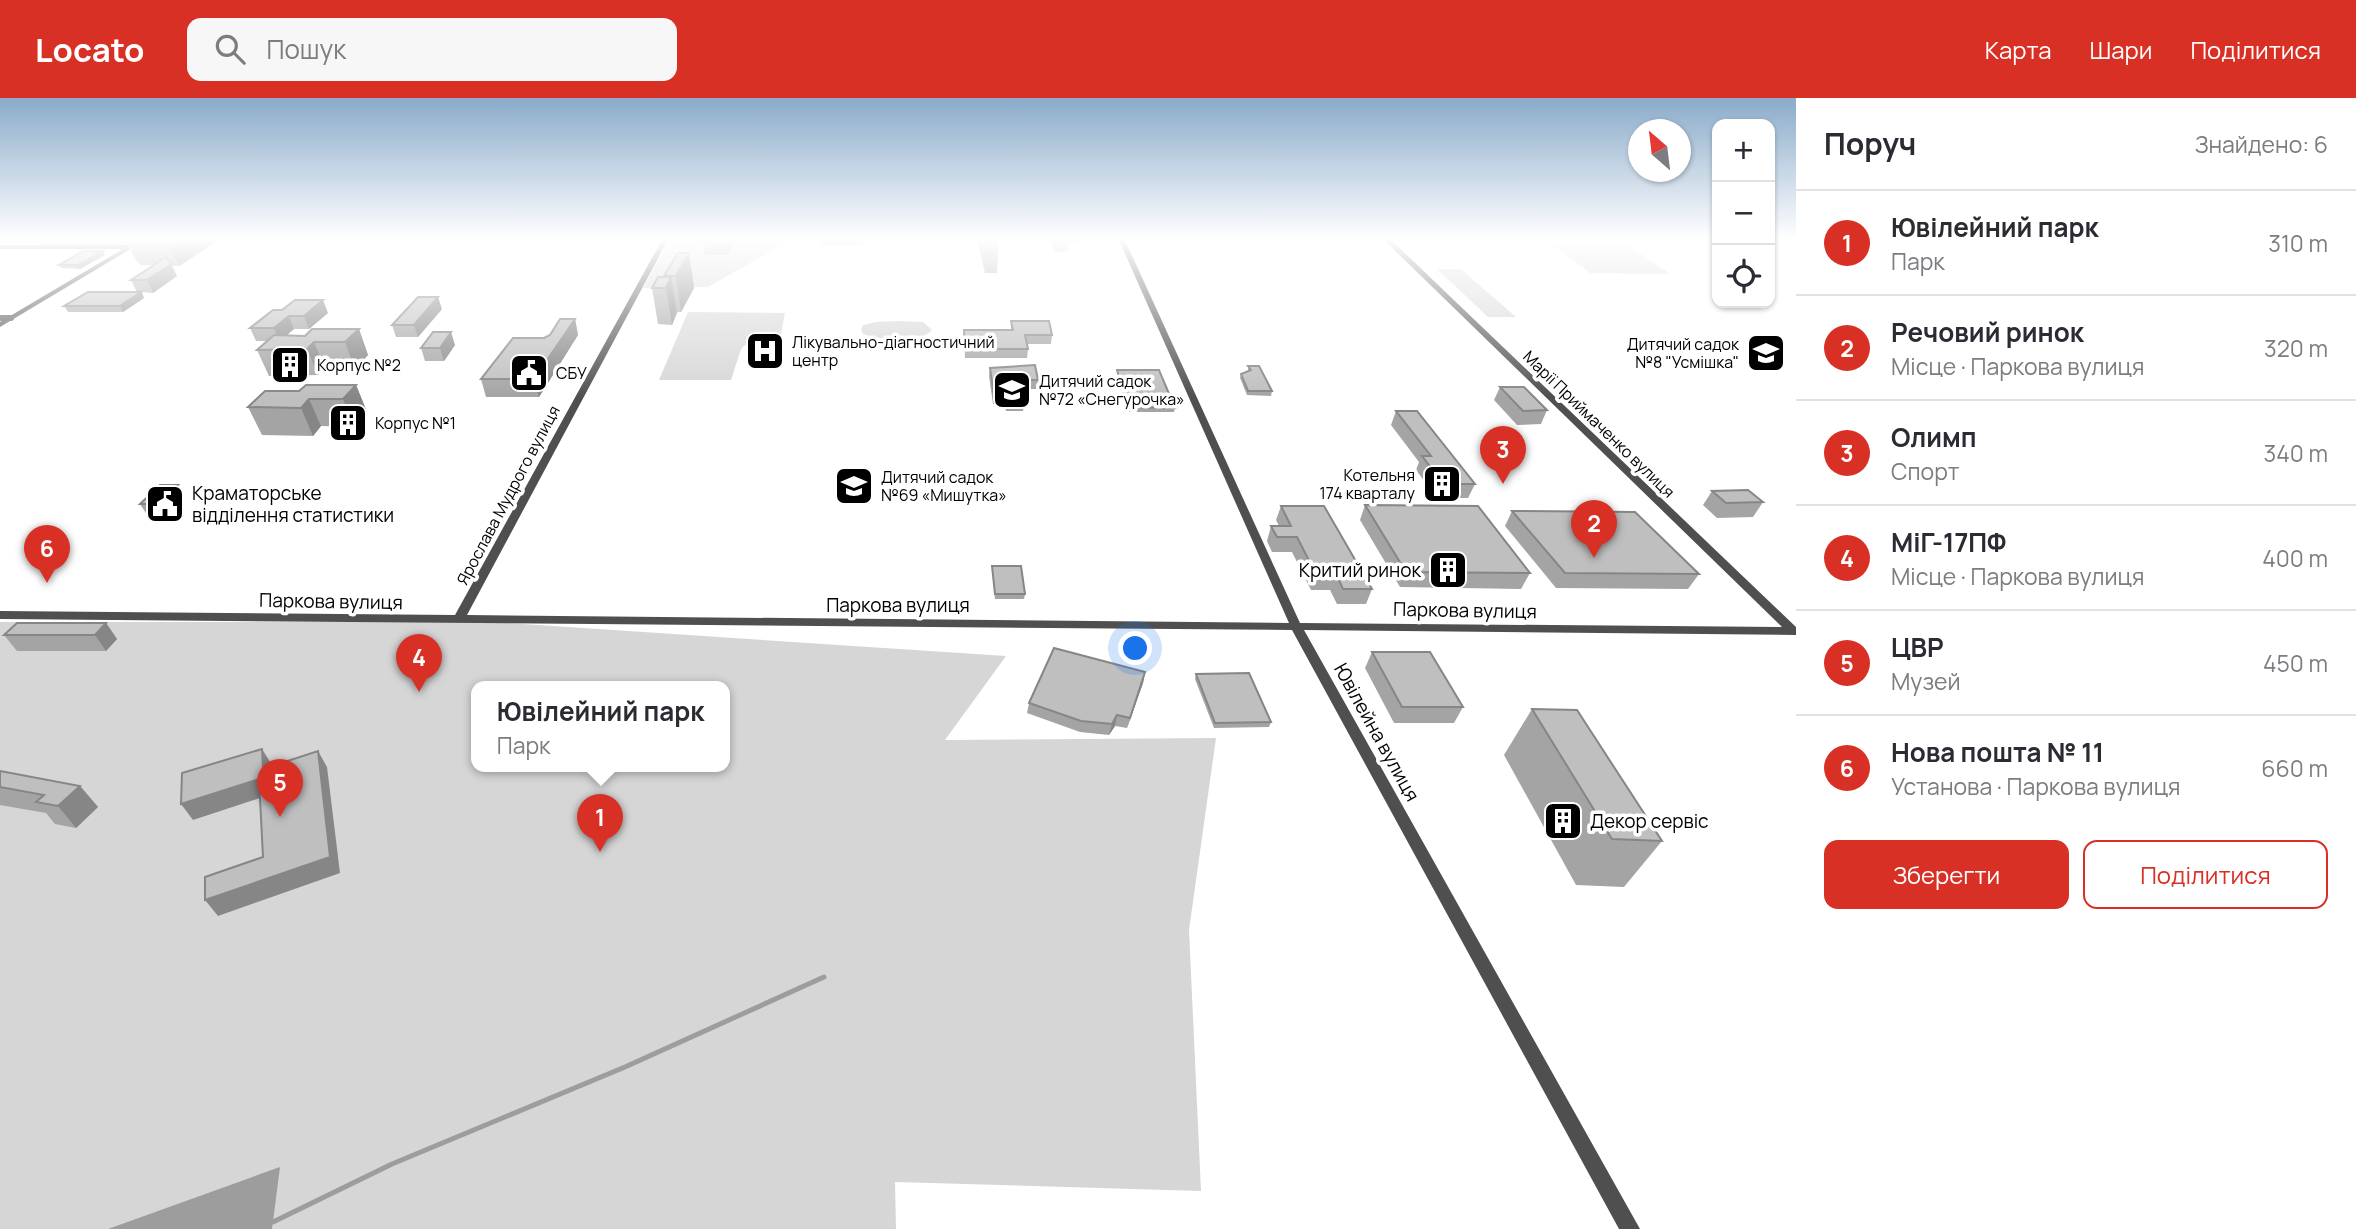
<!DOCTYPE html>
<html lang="uk">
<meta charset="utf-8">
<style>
body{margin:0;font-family:Manrope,sans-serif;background:#f7f7f7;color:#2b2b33}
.controls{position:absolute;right:21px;top:21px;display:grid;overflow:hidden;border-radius:14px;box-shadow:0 2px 5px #0004}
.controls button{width:63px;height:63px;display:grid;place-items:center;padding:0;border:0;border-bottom:2px solid #e1e1e2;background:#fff;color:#2b2b33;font:35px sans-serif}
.compass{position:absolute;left:1628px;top:21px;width:63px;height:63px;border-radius:50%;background:#fff;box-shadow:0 2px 5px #0004;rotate:332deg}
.you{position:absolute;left:1136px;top:551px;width:24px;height:24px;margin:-18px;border:5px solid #fff;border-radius:50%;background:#1a73e8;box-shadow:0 0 0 10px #1a73e833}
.badge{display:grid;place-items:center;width:46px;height:46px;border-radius:50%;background:#d93025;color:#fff;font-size:23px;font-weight:700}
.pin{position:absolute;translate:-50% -58px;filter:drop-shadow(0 2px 4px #0008)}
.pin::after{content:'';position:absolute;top:37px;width:24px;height:21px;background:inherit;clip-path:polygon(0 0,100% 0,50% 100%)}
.popup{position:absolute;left:471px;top:583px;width:259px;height:91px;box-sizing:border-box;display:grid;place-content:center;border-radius:14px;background:#fff;filter:drop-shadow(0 2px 5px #0005);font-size:23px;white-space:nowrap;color:#7c7c81}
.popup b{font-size:26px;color:#2b2b33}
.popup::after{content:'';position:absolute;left:50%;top:100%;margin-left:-14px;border:14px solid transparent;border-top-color:#fff}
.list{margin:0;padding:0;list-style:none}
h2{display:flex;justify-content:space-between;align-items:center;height:91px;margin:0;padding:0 28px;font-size:30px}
h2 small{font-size:23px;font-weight:400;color:#7c7c81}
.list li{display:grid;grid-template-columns:46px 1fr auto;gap:21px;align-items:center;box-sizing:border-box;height:105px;padding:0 28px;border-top:2px solid #e1e1e2}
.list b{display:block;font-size:26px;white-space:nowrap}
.list p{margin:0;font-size:23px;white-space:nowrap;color:#7c7c81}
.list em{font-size:23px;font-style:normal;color:#7c7c81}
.actions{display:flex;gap:14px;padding:21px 28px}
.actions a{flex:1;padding:16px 0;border:2px solid #d93025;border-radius:14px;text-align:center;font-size:24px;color:#d93025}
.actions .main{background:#d93025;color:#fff}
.icon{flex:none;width:38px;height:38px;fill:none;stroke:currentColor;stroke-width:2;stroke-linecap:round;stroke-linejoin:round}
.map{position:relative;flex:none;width:1796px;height:1131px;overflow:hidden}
header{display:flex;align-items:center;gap:42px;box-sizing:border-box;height:98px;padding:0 35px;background:#d93025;color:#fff}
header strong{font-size:33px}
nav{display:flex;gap:38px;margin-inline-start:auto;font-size:24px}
.search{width:490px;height:63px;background:#f7f7f7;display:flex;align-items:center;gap:18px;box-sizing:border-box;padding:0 24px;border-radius:14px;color:#7c7c81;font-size:26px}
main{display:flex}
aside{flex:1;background:#fff}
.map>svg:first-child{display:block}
.green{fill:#d6d6d6;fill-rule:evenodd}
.water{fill:#9d9d9d}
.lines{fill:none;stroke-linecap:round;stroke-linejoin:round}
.stream{stroke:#9d9d9d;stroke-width:5}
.minor{stroke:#4f4f4f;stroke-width:6}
.tertiary{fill:#4f4f4f;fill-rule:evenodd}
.wall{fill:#a4a4a4}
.shaded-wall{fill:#868686}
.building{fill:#bfbfbf;stroke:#868686;stroke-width:2}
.labels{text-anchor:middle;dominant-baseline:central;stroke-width:7;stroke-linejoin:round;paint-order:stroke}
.far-poi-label{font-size:16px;fill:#000;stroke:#fff;text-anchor:start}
.far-street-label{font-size:16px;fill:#000;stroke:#fff}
.poi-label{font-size:19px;fill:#000;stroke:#fff;text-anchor:start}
.street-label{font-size:19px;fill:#000;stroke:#fff}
</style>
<header>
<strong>Locato</strong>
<div class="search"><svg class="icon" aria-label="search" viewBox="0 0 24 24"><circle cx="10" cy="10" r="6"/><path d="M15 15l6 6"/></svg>Пошук</div>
<nav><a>Карта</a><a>Шари</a><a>Поділитися</a></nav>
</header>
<main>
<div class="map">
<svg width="1796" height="1131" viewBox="0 0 1796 1131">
<rect width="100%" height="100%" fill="#fff"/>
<g class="green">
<path d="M48,140H137L126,147H36Z"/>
<path d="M671,140H945V141L790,142L708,189L643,190Z"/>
<path d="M1552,146L1628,147L1670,176L1590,175Z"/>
<path d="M1437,171H1461L1516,219H1488Z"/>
<path d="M688,214L785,215L779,247H745L741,251L731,282H659Z"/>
<path d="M898,223L923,224L932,232C917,247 882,242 863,236L861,232L863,227L876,224Z"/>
<path d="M0,524H491L1006,558L945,642L1216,640L1189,832L1201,1093L895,1084L896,1131H0ZM476,588H724V668H476Z"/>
</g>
<path class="water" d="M280,1069L272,1131H108Z"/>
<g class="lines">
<path class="stream" d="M273,1124L392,1066L625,969L824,879"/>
<path class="minor" d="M0,220H11"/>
<g class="tertiary">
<path d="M141,140H149L0,229V224L123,151H0V147H130Z"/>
<path d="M663,140H669L467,517L1289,525L1118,140H1124L1300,525L1782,529L1382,140H1389L1796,529V537L1304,532L1640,1131H1619L1292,532L0,521V513L455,517Z"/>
</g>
</g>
<g class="wall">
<path d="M126,140H214L216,144L179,168H172L177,178L153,195L142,194L144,200L123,214H68L64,208L137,194L131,182L153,167H141L135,161L125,141Z"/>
<path d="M706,140H735L728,157H705L703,145Z"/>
<path d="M820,140H865L863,147H820Z"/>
<path d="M977,140H999L997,175H985Z"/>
<path d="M1049,140H1089V141L1069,145L1068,153L1054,154Z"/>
<path d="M103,153L105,157L80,171L61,170L59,167Z"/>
<path d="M689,155L694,190L681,214H677L672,227L658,226L652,190Z"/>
<path d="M442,211L418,239H396L392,227Z"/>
<path d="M282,212L328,215L309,231H294L286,238H305L359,231L368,257L355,271L325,270L318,277L269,278L257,252L267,243H256L250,230Z"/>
<path d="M575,221L578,237L539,299H486L481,281Z"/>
<path d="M1011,223L1052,237L1051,246H1027L1028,251L1027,260H965L964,232H1011Z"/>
<path d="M455,247L444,263H425L421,250Z"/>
<path d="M1248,268L1272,293L1271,298L1247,297L1240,280L1241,276L1248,273Z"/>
<path d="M990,270L1038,282L1037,291H1022L1024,304L1023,313H1006L1004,306H993L989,278Z"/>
<path d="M1117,272L1175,310L1174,314H1128L1117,276Z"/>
<path d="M356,287L367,314L354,329L321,328L313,338L262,337L248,309L299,293Z"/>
<path d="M1500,289L1547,312L1541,326L1517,327L1494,302Z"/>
<path d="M1396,313L1475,386L1468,400H1437L1416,372L1419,364L1391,327Z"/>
<path d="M1712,393L1763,404L1753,419L1717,420L1703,407Z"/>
<path d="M184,397L164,416L146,415L140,406Z"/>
<path d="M1365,407L1530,475L1521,491L1400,489L1360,422Z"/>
<path d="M1281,408L1372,491L1366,506H1337L1330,492H1311L1292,454H1272L1267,443L1271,428H1279L1276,422Z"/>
<path d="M1512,413L1699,476L1688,491L1556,490L1505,428Z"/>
<path d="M992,468L1025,496L1024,501H995Z"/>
<path d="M106,525L117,541L106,553H17L4,537Z"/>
<path d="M1372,554L1463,609L1454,625H1394L1365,570Z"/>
<path d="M1145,574L1143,585L1127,630L1115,628L1109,637L1080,634L1027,615L1029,605Z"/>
<path d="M1196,576L1271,624L1269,629L1214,630L1195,581Z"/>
<path d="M1532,611L1662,743L1624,789L1576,787L1504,657Z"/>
<path d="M0,673L80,688L98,709L76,730L55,726L46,715L0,707Z"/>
</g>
<g class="shaded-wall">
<path d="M181,140H214L216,144L179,168L169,148Z"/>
<path d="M729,140H735L728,157L727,145Z"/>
<path d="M1067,140H1089V141L1069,145V142Z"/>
<path d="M103,153L105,157L80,171L78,167Z"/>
<path d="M689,155L694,190L681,214L676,178Z"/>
<path d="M171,166L177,178L153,195L147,182Z"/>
<path d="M671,179L677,215L672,227L666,190Z"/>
<path d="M141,194L144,200L123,214L120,208Z"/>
<path d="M438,199L442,211L418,239L414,227Z"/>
<path d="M323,202L328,215L309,231L304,218Z"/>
<path d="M289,218L294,231L279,243L274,230Z"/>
<path d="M575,221L578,237L539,299L534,281Z"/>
<path d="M359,231L368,257L355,271L345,244Z"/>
<path d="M451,234L455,247L444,263L440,250Z"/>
<path d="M314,244L325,270L318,277L307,251Z"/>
<path d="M356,287L367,314L354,329L343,301Z"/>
<path d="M309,301L321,328L313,338L301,310Z"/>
<path d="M178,387L184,397L164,416L158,406Z"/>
<path d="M106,525L117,541L106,553L95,537Z"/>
<path d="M1145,574L1143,585L1127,630L1130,620Z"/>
<path d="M1117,617L1115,628L1109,637L1112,626Z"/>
<path d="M262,651L272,667L273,686L263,671Z"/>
<path d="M318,653L327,669L340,775L218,818L205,802L330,759Z"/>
<path d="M259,681L269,697L193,722L181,706Z"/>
<path d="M80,688L98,709L76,730L58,708Z"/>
</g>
<g class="building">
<path d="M126,140H181L169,148L131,147L125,141Z"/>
<path d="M706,140H729L727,145H703Z"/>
<path d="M1054,140H1069V142L1055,143Z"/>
<path d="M83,153H103L78,167H59Z"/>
<path d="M678,155H689L676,178H664Z"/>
<path d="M166,159L171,166L147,182H131Z"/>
<path d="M658,179H671L666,190H652Z"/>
<path d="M88,194H141L120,208H64Z"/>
<path d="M418,199H438L414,227H392Z"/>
<path d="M295,202H323L304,218H289L274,230H250L273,212H282Z"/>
<path d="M560,221H575L534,281H481L513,240H544L550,237Z"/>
<path d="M1011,223H1049L1052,237H1025L1028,251H965L964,232H1013Z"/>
<path d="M312,231H359L345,244H314L307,251L257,252L274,237L305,238Z"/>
<path d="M433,234H451L440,250H421Z"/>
<path d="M1035,267L1038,282H1020L1024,304H1006L1005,297H994L990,270Z"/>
<path d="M1248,268H1259L1272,293H1248L1241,276L1251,272Z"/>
<path d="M1117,272H1159L1175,310L1128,309Z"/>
<path d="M306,287H356L343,301H309L301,310L248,309L265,293H299Z"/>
<path d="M1500,289H1524L1547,312L1523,313Z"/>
<path d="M1396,313H1417L1475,386H1444L1422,358H1431Z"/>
<path d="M160,387H178L158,406H140Z"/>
<path d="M1748,392L1763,404L1726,405L1712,393Z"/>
<path d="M1365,407L1478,408L1530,475L1406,474Z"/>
<path d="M1281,408H1324L1372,491H1343L1336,476H1316L1297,439H1277L1271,428H1291Z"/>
<path d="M1512,413L1635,414L1699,476L1565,475Z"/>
<path d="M992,468H1021L1025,496H995Z"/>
<path d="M17,525H106L95,537H4Z"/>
<path d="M1054,550L1145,574L1130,620L1117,617L1112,626L1081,623L1029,605Z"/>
<path d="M1372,554H1430L1463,609H1402Z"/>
<path d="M1249,575L1271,624L1215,625L1196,576Z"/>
<path d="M1532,611L1577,612L1662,743L1612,741Z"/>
<path d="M262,651L263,671L318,653L330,759L205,802V779L263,759L259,681L181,706L182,675Z"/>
<path d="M0,673L80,688L58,708L36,704L44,697L0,689Z"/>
</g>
<linearGradient id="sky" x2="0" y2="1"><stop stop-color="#8aabca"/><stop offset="0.47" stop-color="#fff"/><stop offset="1" stop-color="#fff" stop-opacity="0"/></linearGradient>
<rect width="1796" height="299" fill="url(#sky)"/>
<defs>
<symbol id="hospital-square" viewBox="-11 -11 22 22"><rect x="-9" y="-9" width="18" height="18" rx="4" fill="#000" stroke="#fff"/><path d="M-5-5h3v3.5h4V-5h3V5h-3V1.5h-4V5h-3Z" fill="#fff"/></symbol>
<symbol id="school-square" viewBox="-11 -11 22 22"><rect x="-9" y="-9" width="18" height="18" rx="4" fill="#000" stroke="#fff"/><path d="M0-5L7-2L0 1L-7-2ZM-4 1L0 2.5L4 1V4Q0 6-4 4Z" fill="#fff"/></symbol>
<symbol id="building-square" viewBox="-11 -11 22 22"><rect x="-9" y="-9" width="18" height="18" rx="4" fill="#000" stroke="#fff"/><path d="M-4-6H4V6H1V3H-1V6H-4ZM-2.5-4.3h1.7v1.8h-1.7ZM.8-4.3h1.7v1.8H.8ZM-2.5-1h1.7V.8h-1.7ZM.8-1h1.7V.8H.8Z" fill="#fff"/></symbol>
<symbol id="civic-square" viewBox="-11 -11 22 22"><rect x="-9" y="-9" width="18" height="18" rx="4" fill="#000" stroke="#fff"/><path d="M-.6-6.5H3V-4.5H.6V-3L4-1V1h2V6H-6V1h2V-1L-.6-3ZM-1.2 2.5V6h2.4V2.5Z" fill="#fff"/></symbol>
</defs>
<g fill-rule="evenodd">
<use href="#hospital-square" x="743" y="231" width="44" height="44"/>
<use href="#school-square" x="1744" y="233" width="44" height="44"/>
<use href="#building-square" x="268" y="245" width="44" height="44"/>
<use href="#civic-square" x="507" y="253" width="44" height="44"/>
<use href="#school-square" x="990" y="270" width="44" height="44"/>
<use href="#building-square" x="326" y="303" width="44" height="44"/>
<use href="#building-square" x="1420" y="364" width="44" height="44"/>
<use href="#school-square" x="832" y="366" width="44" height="44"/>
<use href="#civic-square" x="143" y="384" width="44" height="44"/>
<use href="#building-square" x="1426" y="450" width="44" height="44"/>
<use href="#building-square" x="1541" y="701" width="44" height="44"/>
</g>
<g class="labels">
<g class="far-poi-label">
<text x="792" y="244">Лікувально-діагностичний<tspan x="792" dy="18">центр</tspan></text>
<text x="1739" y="246" text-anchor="end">Дитячий садок<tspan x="1739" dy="18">№8 "Усмішка"</tspan></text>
<text x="317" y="267">Корпус №2</text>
<text x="556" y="275">СБУ</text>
<text x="1039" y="283">Дитячий садок<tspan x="1039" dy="18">№72 «Снегурочка»</tspan></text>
<text x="375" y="325">Корпус №1</text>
<text x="1415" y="377" text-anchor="end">Котельня<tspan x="1415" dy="18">174 кварталу</tspan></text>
<text x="881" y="379">Дитячий садок<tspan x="881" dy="18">№69 «Мишутка»</tspan></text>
</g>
<g class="far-street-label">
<text transform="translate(1599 326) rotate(44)">Марії Приймаченко вулиця</text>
<text transform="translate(508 397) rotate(-62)">Ярослава Мудрого вулиця</text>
</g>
<g class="poi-label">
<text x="192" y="395">Краматорське<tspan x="192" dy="22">відділення статистики</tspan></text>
<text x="1421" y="472" text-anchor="end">Критий ринок</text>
<text x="1590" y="723">Декор сервіс</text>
</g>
<g class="street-label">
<text transform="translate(331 503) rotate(1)">Паркова вулиця</text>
<text x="898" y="507">Паркова вулиця</text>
<text transform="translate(1465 512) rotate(1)">Паркова вулиця</text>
<text transform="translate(1377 634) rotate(61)">Ювілейна вулиця</text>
</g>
</g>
</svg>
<div class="controls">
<button>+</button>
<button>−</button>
<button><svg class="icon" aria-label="locate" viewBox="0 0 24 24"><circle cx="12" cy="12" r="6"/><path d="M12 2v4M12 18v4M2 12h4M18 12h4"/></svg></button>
</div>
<svg class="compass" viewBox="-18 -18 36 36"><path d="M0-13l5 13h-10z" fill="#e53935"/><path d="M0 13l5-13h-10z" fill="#7c7c81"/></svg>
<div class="you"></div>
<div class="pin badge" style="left:600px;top:754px">1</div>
<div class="popup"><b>Ювілейний парк</b>Парк</div>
<div class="pin badge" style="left:1594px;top:460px">2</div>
<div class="pin badge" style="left:1503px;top:386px">3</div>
<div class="pin badge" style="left:419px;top:594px">4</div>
<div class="pin badge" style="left:280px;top:719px">5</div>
<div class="pin badge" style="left:47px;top:485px">6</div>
</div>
<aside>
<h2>Поруч<small>Знайдено: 6</small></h2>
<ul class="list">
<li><span class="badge">1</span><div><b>Ювілейний парк</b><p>Парк</p></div><em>310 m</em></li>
<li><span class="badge">2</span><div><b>Речовий ринок</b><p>Місце · Паркова вулиця</p></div><em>320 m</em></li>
<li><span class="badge">3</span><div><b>Олимп</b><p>Спорт</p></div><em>340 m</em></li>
<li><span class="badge">4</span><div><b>МіГ-17ПФ</b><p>Місце · Паркова вулиця</p></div><em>400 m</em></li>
<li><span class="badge">5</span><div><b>ЦВР</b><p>Музей</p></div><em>450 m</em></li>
<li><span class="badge">6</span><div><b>Нова пошта № 11</b><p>Установа · Паркова вулиця</p></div><em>660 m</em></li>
</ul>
<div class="actions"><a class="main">Зберегти</a><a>Поділитися</a></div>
</aside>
</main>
